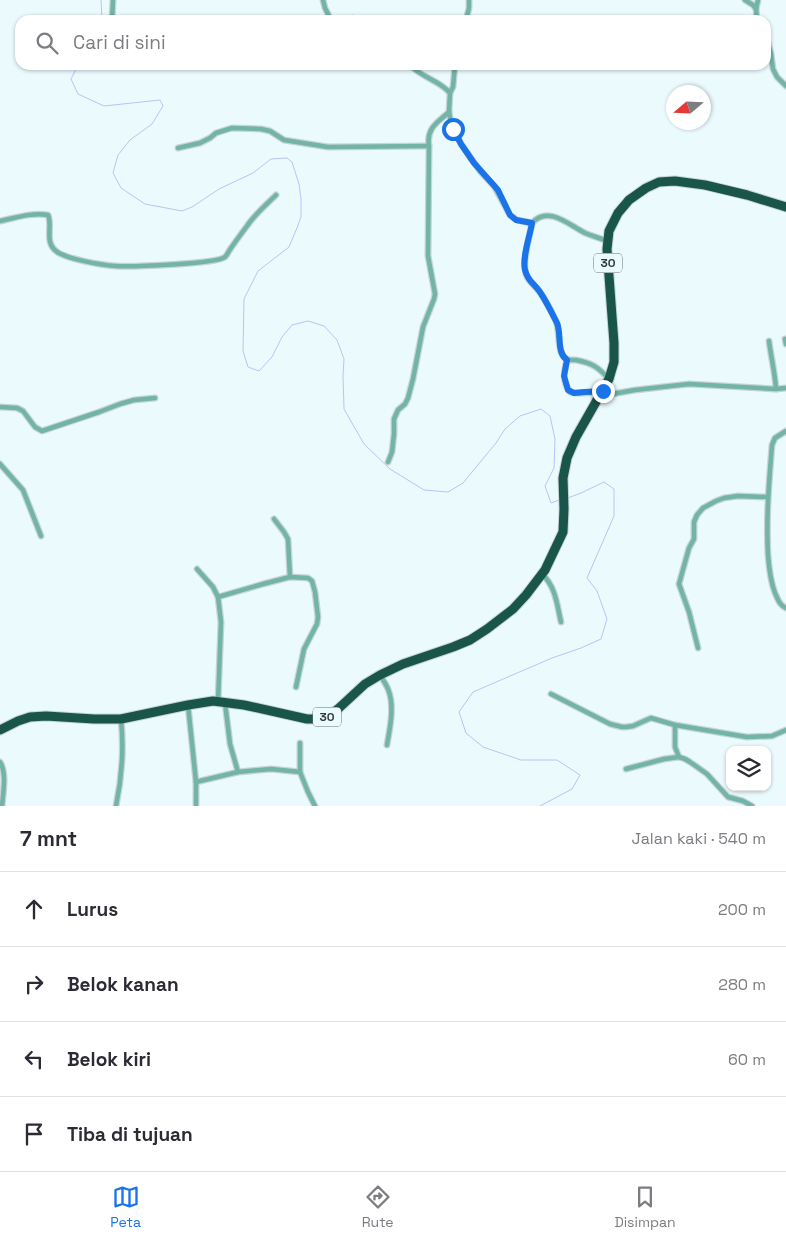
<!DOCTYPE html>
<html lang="id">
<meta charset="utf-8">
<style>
body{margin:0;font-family:"Space Grotesk",sans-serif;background:#f2f2f3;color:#2b2b33}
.controls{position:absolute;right:15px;bottom:15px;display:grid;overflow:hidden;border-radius:10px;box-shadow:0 1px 4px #0004}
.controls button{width:45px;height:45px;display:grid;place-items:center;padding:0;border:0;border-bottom:1px solid #e1e1e2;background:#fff;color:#2b2b33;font:25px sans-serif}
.compass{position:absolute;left:666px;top:85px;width:45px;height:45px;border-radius:50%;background:#fff;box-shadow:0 1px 4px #0004;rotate:251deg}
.stop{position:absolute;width:15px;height:15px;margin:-11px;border:4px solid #1a73e8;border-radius:50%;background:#fff}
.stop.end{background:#1a73e8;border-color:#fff;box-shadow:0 1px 5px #0008}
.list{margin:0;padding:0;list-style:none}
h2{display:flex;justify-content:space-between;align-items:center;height:65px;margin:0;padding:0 20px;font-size:21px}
h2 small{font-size:16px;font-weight:400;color:#7c7c81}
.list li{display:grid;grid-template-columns:32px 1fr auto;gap:15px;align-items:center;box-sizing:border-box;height:75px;padding:0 20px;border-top:1px solid #e1e1e2}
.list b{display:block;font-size:19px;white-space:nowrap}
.list em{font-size:16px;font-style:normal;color:#7c7c81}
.icon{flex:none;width:28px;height:28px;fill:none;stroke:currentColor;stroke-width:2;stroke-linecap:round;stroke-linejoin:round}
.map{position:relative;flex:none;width:786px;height:806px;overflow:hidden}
.search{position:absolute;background:#fff;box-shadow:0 1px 4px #0004;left:15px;right:15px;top:15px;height:55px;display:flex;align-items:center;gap:12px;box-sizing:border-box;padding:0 18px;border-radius:15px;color:#7c7c81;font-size:19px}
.sheet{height:365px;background:#fff}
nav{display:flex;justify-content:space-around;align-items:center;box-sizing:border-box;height:70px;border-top:1px solid #e1e1e2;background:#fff;font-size:14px;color:#7c7c81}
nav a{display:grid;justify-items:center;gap:2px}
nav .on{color:#1a73e8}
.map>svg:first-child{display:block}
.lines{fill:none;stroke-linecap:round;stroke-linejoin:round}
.stream{stroke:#bac3fa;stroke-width:1}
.street-casing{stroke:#c6d4d7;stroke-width:7}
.highway-casing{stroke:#c6d4d7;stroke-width:11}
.street{stroke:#72b4a6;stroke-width:4.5}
.highway{stroke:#1a554b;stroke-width:9}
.route{stroke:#1a73e8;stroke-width:6}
.labels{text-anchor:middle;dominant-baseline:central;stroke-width:4;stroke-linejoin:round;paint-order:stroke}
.shield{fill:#ebfafd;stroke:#697477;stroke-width:1}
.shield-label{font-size:12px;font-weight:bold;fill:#313b3d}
</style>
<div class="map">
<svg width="786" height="806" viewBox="0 0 786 806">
<rect width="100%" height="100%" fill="#ebfafd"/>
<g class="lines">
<g class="stream">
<path d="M101,0L102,20"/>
<path d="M78,65L71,79L78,94L104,106L160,100L163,106L152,124L130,140L118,155L113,173L121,188L145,204L182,211L192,207L219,189L253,173L271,159L287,158L292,162L299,184L301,199V217L297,228L289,247L258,271L244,299L243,351L248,367L259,371L272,357L282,337L292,325L308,321L324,326L337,340L344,359L343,376L344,409L364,444L390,469L424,490L448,492L463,483L496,443L505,429L520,416L541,409L550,416L555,439L554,468L545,486L551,503L559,500"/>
<path d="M540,806L572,789L580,775L557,760H521L483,747L466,733L459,712L473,692L552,658L581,648L601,639L607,619L597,591L587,578L614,516V489L604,482L581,493L568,498"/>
</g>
<defs>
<g id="street">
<path d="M323,0L325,8L331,20"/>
<path d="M745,0L753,5L756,9"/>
<path d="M112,20L113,0"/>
<path d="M346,20L353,18L359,20"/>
<path d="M466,20L469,8V0"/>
<path d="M757,20L756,9L758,0"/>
<path d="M766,36L771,54L773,69L777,77L786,86"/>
<path d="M410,65C422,78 439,80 450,93L449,112L451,123L461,144L480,171L494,186L510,215L517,220L532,223C530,236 523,256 525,269C527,282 532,282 539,291C546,300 551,311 556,321C560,331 557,352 565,358C568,361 572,360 576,360C592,363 598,367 609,379"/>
<path d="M450,93L453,87L455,65"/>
<path d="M178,148L200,143L210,138L216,133L232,128L261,129L270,131L284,140L328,147L429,146"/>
<path d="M0,221C15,218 33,212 48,215C53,226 44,242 56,251C65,259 102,265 115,266C130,267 216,264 225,257C227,255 228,253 229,251C235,242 241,234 247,226C255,214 266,205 276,195"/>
<path d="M532,223C548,205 569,225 585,233C592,236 600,238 607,241"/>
<path d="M785,339L786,344"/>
<path d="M769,341C771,357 775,373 776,389"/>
<path d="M567,360C564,371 562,382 570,392C577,395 593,392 601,391"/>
<path d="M601,396L635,390L689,384L776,389L786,388"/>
<path d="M0,407L17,408L23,411L35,427L42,431L99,412L120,404L134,400L155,398"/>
<path d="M786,431L775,438L772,445C769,482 766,518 768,555C769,568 770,580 775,593C778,599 779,605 786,608"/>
<path d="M388,462L392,452L394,434V419L398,410L405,404L408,398L413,379L423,327L434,299L435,294L428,256L429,146C426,128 438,122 449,112"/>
<path d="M0,464L23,490L41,536"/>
<path d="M274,519L284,532L288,539L290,577"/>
<path d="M197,569L213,587L218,597L221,622L218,702"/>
<path d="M542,574C556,587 557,605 561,622"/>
<path d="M218,597L263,584L290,577L308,578L312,581L315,592L318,617L317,624L304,649L296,687"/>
<path d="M698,648L689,612L679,584L689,548L694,539V522L697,515L703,508L716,501L724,498L738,496L767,497"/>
<path d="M380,675C383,680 386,684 388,689C395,706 390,727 387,745"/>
<path d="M551,694L610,724L622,727H626L633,726L651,718L675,725L747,737L772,736L786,730"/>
<path d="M225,703L230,744L238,772"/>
<path d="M188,705L196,782V806"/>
<path d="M675,725V747L679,757"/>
<path d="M300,743V772L308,792L315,806"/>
<path d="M0,762C7,772 3,794 2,806"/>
<path d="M626,769L664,759L679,757L685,759L690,762L707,774L728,797L743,801L752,806"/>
<path d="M196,782L238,772L271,769L300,772"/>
<path d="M116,806C122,777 124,748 121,719"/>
</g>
<path id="highway" d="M0,730L18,721L30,717L46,716L94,719H121L188,705L213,701L244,705L307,719H323L326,718L339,708L365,684L380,675L403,664L453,647L470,640L487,629L513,609L526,595L545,570L563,532L564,509L563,478L567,458L576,437L609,379L614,362V343L607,249L609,231L618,213L629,200L646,188L659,182L675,181L705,185L747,195L786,207"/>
</defs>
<use href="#street" class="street-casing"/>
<use href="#highway" class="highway-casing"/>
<use href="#street" class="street"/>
<use href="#highway" class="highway"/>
</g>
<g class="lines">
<path class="route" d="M453,129L461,144L474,163L498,190L510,215L516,220L532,223C530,236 522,257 525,270C528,282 534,283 540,292C546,301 552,313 557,323C562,335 556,352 567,360L564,376L568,390L574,393L584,392L603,391"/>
</g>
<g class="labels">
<g class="shield">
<rect x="594" y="253.5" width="28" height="19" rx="4"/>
<rect x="313" y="707.5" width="28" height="19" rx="4"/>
</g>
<g class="shield-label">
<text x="608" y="263">30</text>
<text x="327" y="717">30</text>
</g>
</g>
</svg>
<div class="controls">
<button><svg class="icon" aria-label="layers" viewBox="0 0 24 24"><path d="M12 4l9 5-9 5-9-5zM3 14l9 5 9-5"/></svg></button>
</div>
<svg class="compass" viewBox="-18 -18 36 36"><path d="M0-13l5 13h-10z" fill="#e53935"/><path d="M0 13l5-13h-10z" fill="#7c7c81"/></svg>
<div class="stop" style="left:453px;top:129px"></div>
<div class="stop end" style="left:603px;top:391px"></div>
<div class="search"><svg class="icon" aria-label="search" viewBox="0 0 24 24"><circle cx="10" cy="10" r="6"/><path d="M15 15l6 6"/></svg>Cari di sini</div>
</div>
<section class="sheet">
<h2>7 mnt<small>Jalan kaki · 540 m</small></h2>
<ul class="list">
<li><svg class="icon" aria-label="ahead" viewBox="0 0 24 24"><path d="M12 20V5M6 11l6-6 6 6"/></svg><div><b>Lurus</b></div><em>200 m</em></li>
<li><svg class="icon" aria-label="right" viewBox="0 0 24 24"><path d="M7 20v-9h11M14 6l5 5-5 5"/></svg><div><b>Belok kanan</b></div><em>280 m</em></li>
<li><svg class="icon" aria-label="left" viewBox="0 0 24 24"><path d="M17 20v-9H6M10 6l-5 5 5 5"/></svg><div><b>Belok kiri</b></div><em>60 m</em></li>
<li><svg class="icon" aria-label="arrive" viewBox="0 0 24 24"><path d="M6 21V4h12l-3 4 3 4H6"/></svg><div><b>Tiba di tujuan</b></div></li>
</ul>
</section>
<nav>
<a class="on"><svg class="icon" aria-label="map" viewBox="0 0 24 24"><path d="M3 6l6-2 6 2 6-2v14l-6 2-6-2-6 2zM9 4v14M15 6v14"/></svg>Peta</a>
<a><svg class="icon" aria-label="directions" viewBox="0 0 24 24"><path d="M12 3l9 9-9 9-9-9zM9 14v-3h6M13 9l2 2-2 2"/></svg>Rute</a>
<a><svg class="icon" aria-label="saved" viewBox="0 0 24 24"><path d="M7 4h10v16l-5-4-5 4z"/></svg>Disimpan</a>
</nav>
